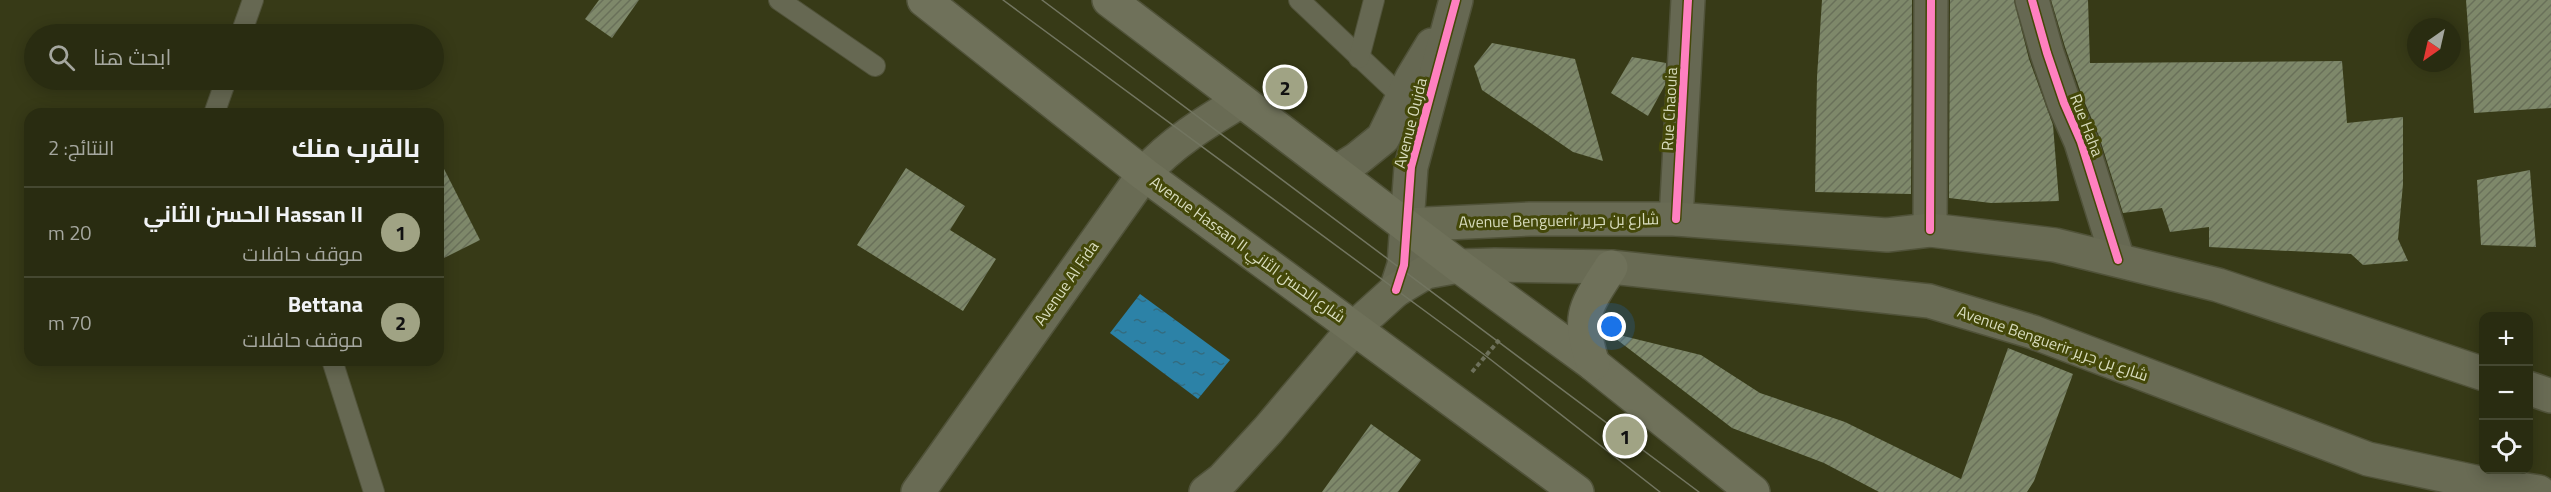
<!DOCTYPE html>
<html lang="ar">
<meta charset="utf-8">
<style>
body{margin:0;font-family:"Titillium Web",Cairo,sans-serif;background:#31341a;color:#f1f3f6;direction:rtl}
.controls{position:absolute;right:18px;bottom:18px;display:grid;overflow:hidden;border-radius:12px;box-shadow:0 3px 15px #0003}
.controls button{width:54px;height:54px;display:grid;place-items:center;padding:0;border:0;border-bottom:2px solid #454831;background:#292c11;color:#f1f3f6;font:30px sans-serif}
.compass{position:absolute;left:2407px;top:18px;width:54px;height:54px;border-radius:50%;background:#292c11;box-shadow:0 3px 15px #0003;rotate:214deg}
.you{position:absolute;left:1612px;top:327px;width:21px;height:21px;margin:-15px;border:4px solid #fff;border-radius:50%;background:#1a73e8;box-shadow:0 0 0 9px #1a73e833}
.badge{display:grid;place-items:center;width:39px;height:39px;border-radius:50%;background:#a0a384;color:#111;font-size:20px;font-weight:700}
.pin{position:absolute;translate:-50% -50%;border:3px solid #fff;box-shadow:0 2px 6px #0006}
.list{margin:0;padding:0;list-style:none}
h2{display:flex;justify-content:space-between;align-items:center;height:78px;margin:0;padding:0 24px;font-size:26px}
h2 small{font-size:20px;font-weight:400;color:#a5a79f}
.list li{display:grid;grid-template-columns:39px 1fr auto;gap:18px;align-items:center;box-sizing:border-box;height:90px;padding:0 24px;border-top:2px solid #454831}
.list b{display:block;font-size:22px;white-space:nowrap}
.list p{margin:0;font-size:20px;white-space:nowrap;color:#a5a79f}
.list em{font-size:20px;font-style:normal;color:#a5a79f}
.icon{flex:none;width:33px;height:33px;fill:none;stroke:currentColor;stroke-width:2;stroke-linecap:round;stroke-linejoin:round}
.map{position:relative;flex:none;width:2551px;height:492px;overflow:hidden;direction:ltr}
.search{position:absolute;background:#292c11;box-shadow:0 3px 15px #0003;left:24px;top:24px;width:420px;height:66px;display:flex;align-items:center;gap:15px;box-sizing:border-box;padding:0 21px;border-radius:33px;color:#a5a79f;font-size:22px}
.panel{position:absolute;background:#292c11;box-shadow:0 3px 15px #0003;left:24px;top:108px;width:420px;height:258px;border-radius:18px;direction:rtl}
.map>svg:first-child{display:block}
.water{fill:url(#water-ripples)}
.building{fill:url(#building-hatch)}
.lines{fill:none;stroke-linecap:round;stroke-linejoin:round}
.service-casing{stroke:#505239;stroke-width:22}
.minor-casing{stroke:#505239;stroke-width:36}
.secondary-casing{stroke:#505239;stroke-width:36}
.trunk-casing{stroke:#505239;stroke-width:36}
.path{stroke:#6d705a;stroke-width:4;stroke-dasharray:4.5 3;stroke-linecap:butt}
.service{stroke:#666852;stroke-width:20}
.minor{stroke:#666852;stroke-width:33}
.secondary{stroke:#696b54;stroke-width:33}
.trunk{stroke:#6f715a;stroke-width:33}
.tram{stroke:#727560;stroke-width:1.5}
.cycleway-casing{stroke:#444809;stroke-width:11}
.cycleway{stroke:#ff80c0;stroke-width:8}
.labels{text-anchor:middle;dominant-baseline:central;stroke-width:6;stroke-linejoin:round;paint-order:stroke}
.street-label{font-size:16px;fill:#d8dcbe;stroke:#444809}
</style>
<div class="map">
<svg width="2551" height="492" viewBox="0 0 2551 492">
<defs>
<pattern id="water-ripples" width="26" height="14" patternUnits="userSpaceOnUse" patternTransform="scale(1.5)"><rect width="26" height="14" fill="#2c82a7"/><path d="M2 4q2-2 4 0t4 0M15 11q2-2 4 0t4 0" fill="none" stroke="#336c80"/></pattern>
<pattern id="building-hatch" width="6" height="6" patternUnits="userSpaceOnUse" patternTransform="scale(1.5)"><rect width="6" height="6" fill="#7e886a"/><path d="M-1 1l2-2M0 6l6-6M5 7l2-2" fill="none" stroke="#697059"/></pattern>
</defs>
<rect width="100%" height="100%" fill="#373a17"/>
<path class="water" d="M1140,294L1230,360L1198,399L1110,333Z"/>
<g class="building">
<path d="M599,0H639L612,38L585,19Z"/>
<path d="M1822,0H1912L1911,194L1815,192L1817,77Z"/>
<path d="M1950,0H2014L2029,59L2053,125L2059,201L1991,203L1949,198Z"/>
<path d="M2051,0H2088L2090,63L2342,61L2347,123L2403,117V184L2398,239L2408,261L2363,265L2351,254L2209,247V227L2170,232L2162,208L2123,213L2099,136L2082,96L2065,47Z"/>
<path d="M2466,0H2551V108L2474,113Z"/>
<path d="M1492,43L1575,59L1603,161L1573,152L1482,90L1474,66Z"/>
<path d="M1632,57L1666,63L1665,85L1648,116L1611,93Z"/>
<path d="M438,157L480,240L438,261Z"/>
<path d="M906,168L965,206L950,230L996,259L963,311L857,245Z"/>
<path d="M2530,170L2536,247L2481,245L2477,180Z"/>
<path d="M1607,332L1701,355L1760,393L1845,422L1961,479L2008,348L2073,374L2034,481L2027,492H1879L1824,463L1732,428Z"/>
<path d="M1371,424L1421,460L1398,492H1322Z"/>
</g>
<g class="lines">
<defs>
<g id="service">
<path d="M779,0L875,66"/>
<path d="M1299,0L1403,98"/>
<path d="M241,34L253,0"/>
<path d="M1359,58L1374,0"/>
<path d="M214,114L226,80"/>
<path d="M332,360L374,492"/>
</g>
<g id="minor">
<path d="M2032,0L2047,53L2064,103L2081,142L2118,260"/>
<path d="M1336,172L1357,159L1383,138L1412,78L1432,45"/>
<path d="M1676,219L1688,0"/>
<path d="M1930,230L1931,0"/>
<path d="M1396,290L1404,265L1411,167L1456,0"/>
</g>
<g id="secondary">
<path d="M1405,225L1530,219H1676L1887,235L1930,230L2055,245L2218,285L2484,374"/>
<path d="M2528,388L2551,396"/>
<path d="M918,492L1144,174C1171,143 1206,122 1241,101"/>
<path d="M1206,492L1223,479L1268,430L1355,327L1396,290L1426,272L1459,266L1495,265L1611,267L1929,301L2033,332L2368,459L2475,482L2539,492"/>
</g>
<g id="trunk">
<path d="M924,0L1144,174L1577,492"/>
<path d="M1109,0L1459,266L1593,364L1753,492"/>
<path d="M1593,364C1577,315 1584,309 1611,267"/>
</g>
</defs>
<use href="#service" class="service-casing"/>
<use href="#minor" class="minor-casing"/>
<use href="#secondary" class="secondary-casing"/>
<use href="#trunk" class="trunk-casing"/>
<path class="path" d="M1472,372L1500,339"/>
<use href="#service" class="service"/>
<use href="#minor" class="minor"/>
<use href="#secondary" class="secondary"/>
<use href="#trunk" class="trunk"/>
<g class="tram">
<path d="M1003,0L1486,356L1660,492"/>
<path d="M1042,0L1699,492"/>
</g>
<defs>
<g id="cycleway">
<path d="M2032,0L2047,53L2064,103L2081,142L2118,260"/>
<path d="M1676,219L1688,0"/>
<path d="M1930,230L1931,0"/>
<path d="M1396,290L1404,265L1411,167L1456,0"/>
</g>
</defs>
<use href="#cycleway" class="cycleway-casing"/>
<use href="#cycleway" class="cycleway"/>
</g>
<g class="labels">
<g class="street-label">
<text transform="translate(1669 109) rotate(-87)">Rue Chaouia</text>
<text transform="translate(1410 123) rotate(-76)">Avenue Oujda</text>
<text transform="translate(2087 125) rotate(69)">Rue Haha</text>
<text transform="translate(1559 220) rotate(-1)">Avenue Benguerir شارع بن جرير</text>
<text transform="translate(1248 249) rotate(36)">Avenue Hassan II شارع الحسن الثاني</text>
<text transform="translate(1066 283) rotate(-55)">Avenue Al Fida</text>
<text transform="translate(2053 343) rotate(19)">Avenue Benguerir شارع بن جرير</text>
</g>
</g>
</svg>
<div class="controls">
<button>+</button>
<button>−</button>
<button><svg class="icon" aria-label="locate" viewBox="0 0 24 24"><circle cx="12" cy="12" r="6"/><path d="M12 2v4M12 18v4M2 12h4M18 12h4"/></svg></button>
</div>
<svg class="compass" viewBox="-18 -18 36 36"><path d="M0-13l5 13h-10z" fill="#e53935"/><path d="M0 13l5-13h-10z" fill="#a5a79f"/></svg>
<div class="you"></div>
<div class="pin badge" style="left:1625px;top:436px">1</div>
<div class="pin badge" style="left:1285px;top:87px">2</div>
<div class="search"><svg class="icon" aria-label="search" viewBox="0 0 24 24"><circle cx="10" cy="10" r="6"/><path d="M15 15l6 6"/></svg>ابحث هنا</div>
<section class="panel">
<h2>بالقرب منك<small>النتائج: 2</small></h2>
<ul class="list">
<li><span class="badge">1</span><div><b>Hassan II الحسن الثاني</b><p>موقف حافلات</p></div><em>20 m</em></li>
<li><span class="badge">2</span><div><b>Bettana</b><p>موقف حافلات</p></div><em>70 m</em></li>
</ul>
</section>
</div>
